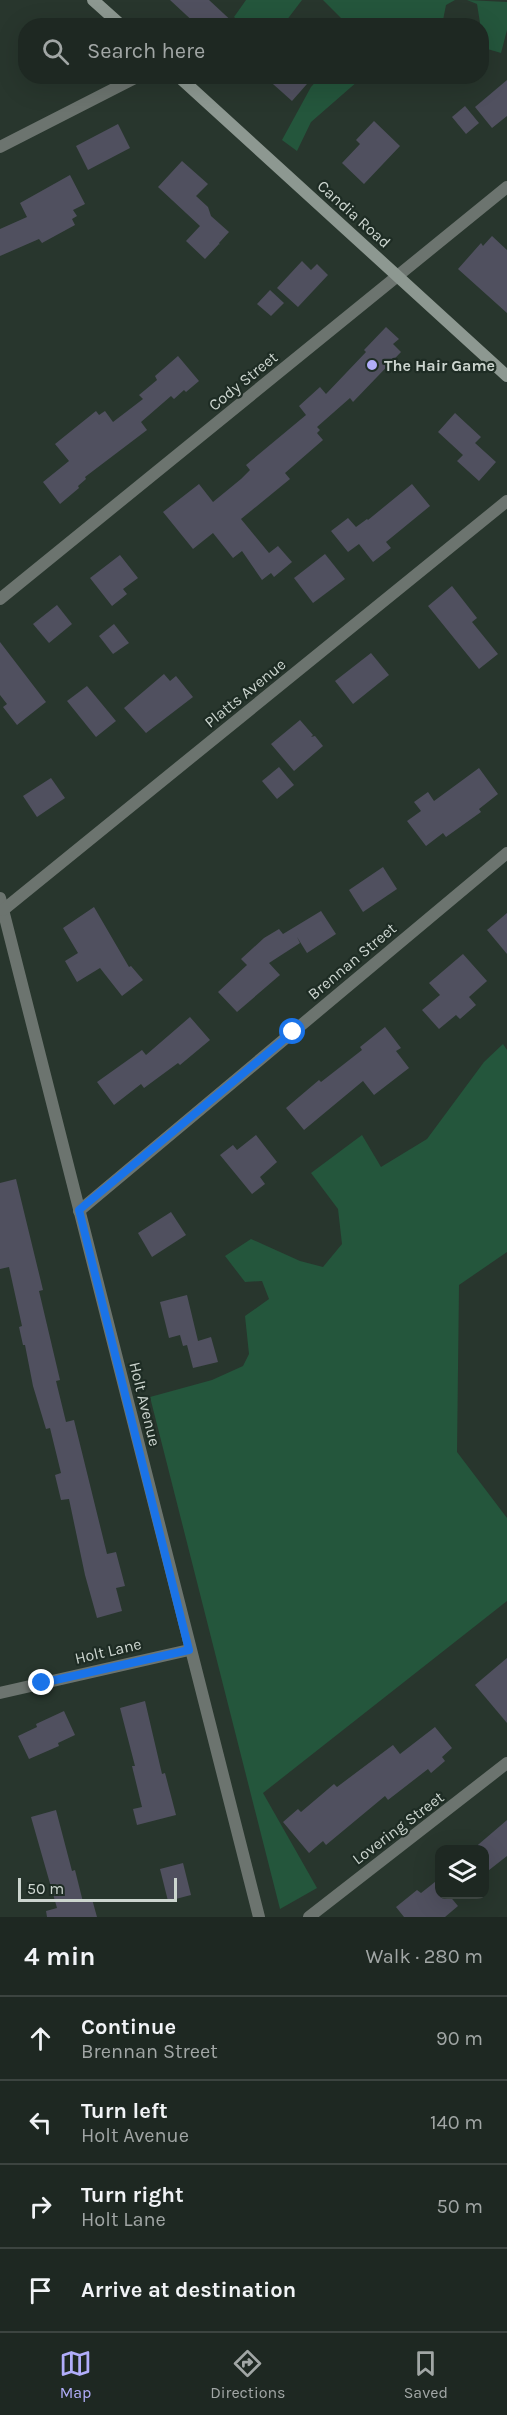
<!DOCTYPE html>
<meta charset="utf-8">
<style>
body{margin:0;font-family:Karla,sans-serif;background:#2b342f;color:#f1f3f6}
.controls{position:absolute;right:18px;bottom:18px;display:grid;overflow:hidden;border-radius:12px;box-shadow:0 6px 24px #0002}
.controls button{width:54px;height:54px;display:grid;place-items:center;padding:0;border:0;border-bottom:2px solid #3c4440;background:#1e2822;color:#f1f3f6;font:30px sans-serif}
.scale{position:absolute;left:18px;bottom:15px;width:159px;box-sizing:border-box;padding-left:6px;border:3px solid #ccd5cf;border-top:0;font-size:16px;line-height:21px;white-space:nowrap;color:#ccd5cf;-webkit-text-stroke:4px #1e2c24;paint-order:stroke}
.stop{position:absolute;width:18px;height:18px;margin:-14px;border:4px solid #1a73e8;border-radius:50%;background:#fff}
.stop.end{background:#1a73e8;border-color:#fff;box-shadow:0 2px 6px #0008}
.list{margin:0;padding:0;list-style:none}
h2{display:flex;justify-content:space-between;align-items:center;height:78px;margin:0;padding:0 24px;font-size:26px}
h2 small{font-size:20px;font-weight:400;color:#a1a6a5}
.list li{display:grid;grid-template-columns:39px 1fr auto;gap:18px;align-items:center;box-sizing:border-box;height:84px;padding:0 24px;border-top:2px solid #3c4440}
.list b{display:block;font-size:22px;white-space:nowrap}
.list p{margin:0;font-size:20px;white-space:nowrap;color:#a1a6a5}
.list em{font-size:20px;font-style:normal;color:#a1a6a5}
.icon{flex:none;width:33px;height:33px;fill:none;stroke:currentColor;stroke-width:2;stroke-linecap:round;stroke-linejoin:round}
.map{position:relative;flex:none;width:507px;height:1917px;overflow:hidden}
.search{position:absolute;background:#1e2822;box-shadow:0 6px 24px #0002;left:18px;right:18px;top:18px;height:66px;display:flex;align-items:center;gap:15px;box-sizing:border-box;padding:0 21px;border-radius:24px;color:#a1a6a5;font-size:22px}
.sheet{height:414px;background:#1e2822}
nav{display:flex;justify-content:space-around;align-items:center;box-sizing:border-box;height:84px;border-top:2px solid #3c4440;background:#1e2822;font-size:16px;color:#a1a6a5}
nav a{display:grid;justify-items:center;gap:3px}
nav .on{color:#b1adfa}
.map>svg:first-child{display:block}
.green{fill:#24563c}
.building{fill:#50505f}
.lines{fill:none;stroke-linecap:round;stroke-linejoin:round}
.minor{stroke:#6c746f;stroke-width:12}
.secondary{stroke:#8d9891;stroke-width:12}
.route{stroke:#1a73e8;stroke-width:8}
.poi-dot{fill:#b1adfa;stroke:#1e2c24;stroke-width:2}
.labels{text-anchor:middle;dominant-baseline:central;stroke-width:4.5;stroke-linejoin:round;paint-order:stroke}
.street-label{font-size:16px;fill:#ccd5cf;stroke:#1e2c24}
.poi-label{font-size:16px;font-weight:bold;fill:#ccd5cf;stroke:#1e2c24;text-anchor:start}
</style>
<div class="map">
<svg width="507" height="1917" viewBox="0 0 507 1917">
<rect width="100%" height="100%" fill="#28362d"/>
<g class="green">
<path d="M246,0H302L283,25L270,21L259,25L244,26L234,17Z"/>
<path d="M323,0H455L446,5L442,25L337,26L342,19Z"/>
<path d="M467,0L507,2V30L501,53L484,48L477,4Z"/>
<path d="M321,76H400V77L358,81L311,122L297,151L282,140L311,87Z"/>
<path d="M503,1044L507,1050V1252L459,1285L457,1452L507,1518V1601L263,1793L317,1888L280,1909L150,1397L212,1380L243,1366L249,1354L245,1316L269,1299L262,1281L245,1282L225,1256L251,1239L300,1261L323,1267L342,1244L338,1209L311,1173L362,1135L381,1167L427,1139L484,1062Z"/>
</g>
<g class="building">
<path d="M170,0H209L237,26H198Z"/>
<path d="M264,76H314L292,101Z"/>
<path d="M507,80V116L492,128L475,107Z"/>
<path d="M465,106L479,123L466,134L452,117Z"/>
<path d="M374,121L400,146L364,184L342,163L360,144L356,140Z"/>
<path d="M118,124L130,148L88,170L76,146Z"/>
<path d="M182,161L208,184L196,196L208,207L211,216L229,232L219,243L220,245L219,244L205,259L186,241L200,226L158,187Z"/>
<path d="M70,175L85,204L73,210L77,216L72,219L75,225L42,243L39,239L0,256V229L27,217L20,203Z"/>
<path d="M492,236L507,250V313L458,269L481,243L483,246Z"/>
<path d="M302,261L311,270L317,264L328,275L298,307L277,288Z"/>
<path d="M270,290L284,303L271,316L257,304Z"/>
<path d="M386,327L399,339L393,344L401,352L353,402L350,398L317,427L320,430L317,433L323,440L285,473L290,479L241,519L269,553L278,546L292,562L274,577L271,573L262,580L242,551L233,558L213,533L193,549L163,512L199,484L213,502L241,479L250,470L246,465L306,415L299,406L320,387L326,394L366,352L364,350Z"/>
<path d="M178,356L199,381L186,392L184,390L174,399L171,396L141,422L147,430L85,477L86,479L78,486L79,488L60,504L43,482L69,461L55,444L96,411L99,415L105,411L113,422L143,399L139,395L157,380L155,376Z"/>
<path d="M455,413L481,437L475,443L496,462L479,481L457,461L463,455L438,432Z"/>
<path d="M412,484L430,506L386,542L391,548L373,562L359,544L348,552L331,531L348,518L356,527L367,519L368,520Z"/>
<path d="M325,554L345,579L313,603L294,578Z"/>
<path d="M120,555L138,578L123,589L127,594L112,606L90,578Z"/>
<path d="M452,586L477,618L472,622L498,654L479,669L428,606Z"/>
<path d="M57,605L72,624L49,643L33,624Z"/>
<path d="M114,624L129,643L113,654L99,636Z"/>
<path d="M0,642L46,702L17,725L3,707L7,704L0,695Z"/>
<path d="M371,653L389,675L353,704L335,681Z"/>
<path d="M164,674L170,681L176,676L193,697L146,733L124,708Z"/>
<path d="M87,686L116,721L96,737L67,701Z"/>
<path d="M300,720L313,735L311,737L315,736L323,746L294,771L271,744Z"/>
<path d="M279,767L294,785L277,799L262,781Z"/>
<path d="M479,768L498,794L479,809L481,812L446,837L443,833L426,846L407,821L421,811L414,802L428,792L434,801Z"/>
<path d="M51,778L65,798L37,817L23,796Z"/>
<path d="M383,867L397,889L363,912L349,890Z"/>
<path d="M94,907L129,967L131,966L143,980L122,996L100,968L77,982L65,961L78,953L63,928Z"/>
<path d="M321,911L336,934L307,953L297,937L300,943L269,963L280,975L237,1012L218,992L247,965L241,959L264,938L279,929L283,934Z"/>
<path d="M507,913V954L487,930Z"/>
<path d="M463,954L487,981L469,997L476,1005L460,1019L456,1015L439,1029L422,1010L440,995L429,983Z"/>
<path d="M190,1017L210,1040L180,1065L178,1063L144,1088L141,1084L114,1105L97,1082L142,1050L146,1055Z"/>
<path d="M385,1027L401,1048L396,1051L409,1068L374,1095L363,1081L304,1130L286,1108L319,1080L321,1082L362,1050L360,1047Z"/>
<path d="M256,1135L277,1162L260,1177L265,1184L252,1194L220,1155L233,1145L237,1150Z"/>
<path d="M16,1179L43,1290L39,1291L60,1380L56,1381L66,1422L74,1420L107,1554L116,1552L125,1586L116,1588L122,1611L97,1618L85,1575L69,1499L61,1500L55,1475L61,1473L50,1428L46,1429L33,1386L25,1345H23L19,1327L22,1326L9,1267L0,1269V1183Z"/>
<path d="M171,1212L186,1235L152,1257L138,1233Z"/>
<path d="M187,1295L198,1341L211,1337L218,1362L193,1368L187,1345L183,1346L180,1335L169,1338L160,1302Z"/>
<path d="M507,1658V1723L475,1685Z"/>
<path d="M145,1701L162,1774L165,1773L176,1815L137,1825L133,1809L142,1807L132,1766H135L120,1708Z"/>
<path d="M64,1711L75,1735L58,1743L59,1746L29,1759L18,1736L37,1727L36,1724Z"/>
<path d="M435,1727L452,1748L442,1757L445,1761L431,1773L428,1769L388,1800L385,1796L326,1845L323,1841L309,1853L283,1822L298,1809L301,1812L334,1784L337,1787L393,1745L400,1754Z"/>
<path d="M56,1810L72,1871L75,1870L83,1902L92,1899L97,1917H47L46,1911L57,1908L31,1817Z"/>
<path d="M507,1820V1856L484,1874V1850H472Z"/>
<path d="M183,1863L191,1895L168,1901L160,1869Z"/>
<path d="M440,1878V1894H448L458,1906L445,1917H404L396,1907L417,1890L421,1893Z"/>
</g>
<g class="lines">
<g class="minor">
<path d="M0,147L139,76"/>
<path d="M0,599L507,187"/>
<path d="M0,898L259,1917"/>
<path d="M3,910L507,501"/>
<path d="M79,1211L507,853"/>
<path d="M0,1693L189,1650"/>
<path d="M309,1917L507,1763"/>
</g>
<g class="secondary">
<path d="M93,0L122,26"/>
<path d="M178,76L507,376"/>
</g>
</g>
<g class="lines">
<path class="route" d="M42,1683L189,1650L79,1210L293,1032"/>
</g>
<circle class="poi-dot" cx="372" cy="365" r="6"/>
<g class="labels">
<g class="street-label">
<text transform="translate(354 214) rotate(42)">Candia Road</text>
<text transform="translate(243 381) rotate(-39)">Cody Street</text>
<text transform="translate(245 693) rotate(-39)">Platts Avenue</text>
<text transform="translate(352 961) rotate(-40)">Brennan Street</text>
<text transform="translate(145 1404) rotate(76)">Holt Avenue</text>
<text transform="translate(108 1651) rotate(-13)">Holt Lane</text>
<text transform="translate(398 1828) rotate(-37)">Lovering Street</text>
</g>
<g class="poi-label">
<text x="384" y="365">The Hair Game</text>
</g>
</g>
</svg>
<div class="controls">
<button><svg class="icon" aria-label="layers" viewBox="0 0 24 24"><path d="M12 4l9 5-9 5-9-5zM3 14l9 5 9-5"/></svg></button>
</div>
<div class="scale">50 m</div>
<div class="stop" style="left:293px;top:1032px"></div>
<div class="stop end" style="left:42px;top:1683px"></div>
<div class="search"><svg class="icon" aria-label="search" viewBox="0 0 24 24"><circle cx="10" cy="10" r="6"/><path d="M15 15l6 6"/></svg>Search here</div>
</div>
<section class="sheet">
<h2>4 min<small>Walk · 280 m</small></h2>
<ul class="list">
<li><svg class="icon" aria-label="ahead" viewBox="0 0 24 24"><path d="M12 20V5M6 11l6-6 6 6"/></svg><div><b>Continue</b><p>Brennan Street</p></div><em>90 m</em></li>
<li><svg class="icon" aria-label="left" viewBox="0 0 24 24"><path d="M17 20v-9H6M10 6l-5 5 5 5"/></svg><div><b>Turn left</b><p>Holt Avenue</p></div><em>140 m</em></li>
<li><svg class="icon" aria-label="right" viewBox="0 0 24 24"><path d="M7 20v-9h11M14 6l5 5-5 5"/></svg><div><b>Turn right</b><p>Holt Lane</p></div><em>50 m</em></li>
<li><svg class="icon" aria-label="arrive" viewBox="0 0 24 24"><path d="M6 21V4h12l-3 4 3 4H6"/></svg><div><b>Arrive at destination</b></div></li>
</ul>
</section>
<nav>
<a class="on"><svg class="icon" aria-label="map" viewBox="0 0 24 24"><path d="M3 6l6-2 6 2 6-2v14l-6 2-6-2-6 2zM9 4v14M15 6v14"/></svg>Map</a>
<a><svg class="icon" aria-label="directions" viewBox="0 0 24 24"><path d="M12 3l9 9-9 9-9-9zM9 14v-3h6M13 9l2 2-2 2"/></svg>Directions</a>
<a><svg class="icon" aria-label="saved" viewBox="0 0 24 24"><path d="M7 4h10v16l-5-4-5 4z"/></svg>Saved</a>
</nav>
